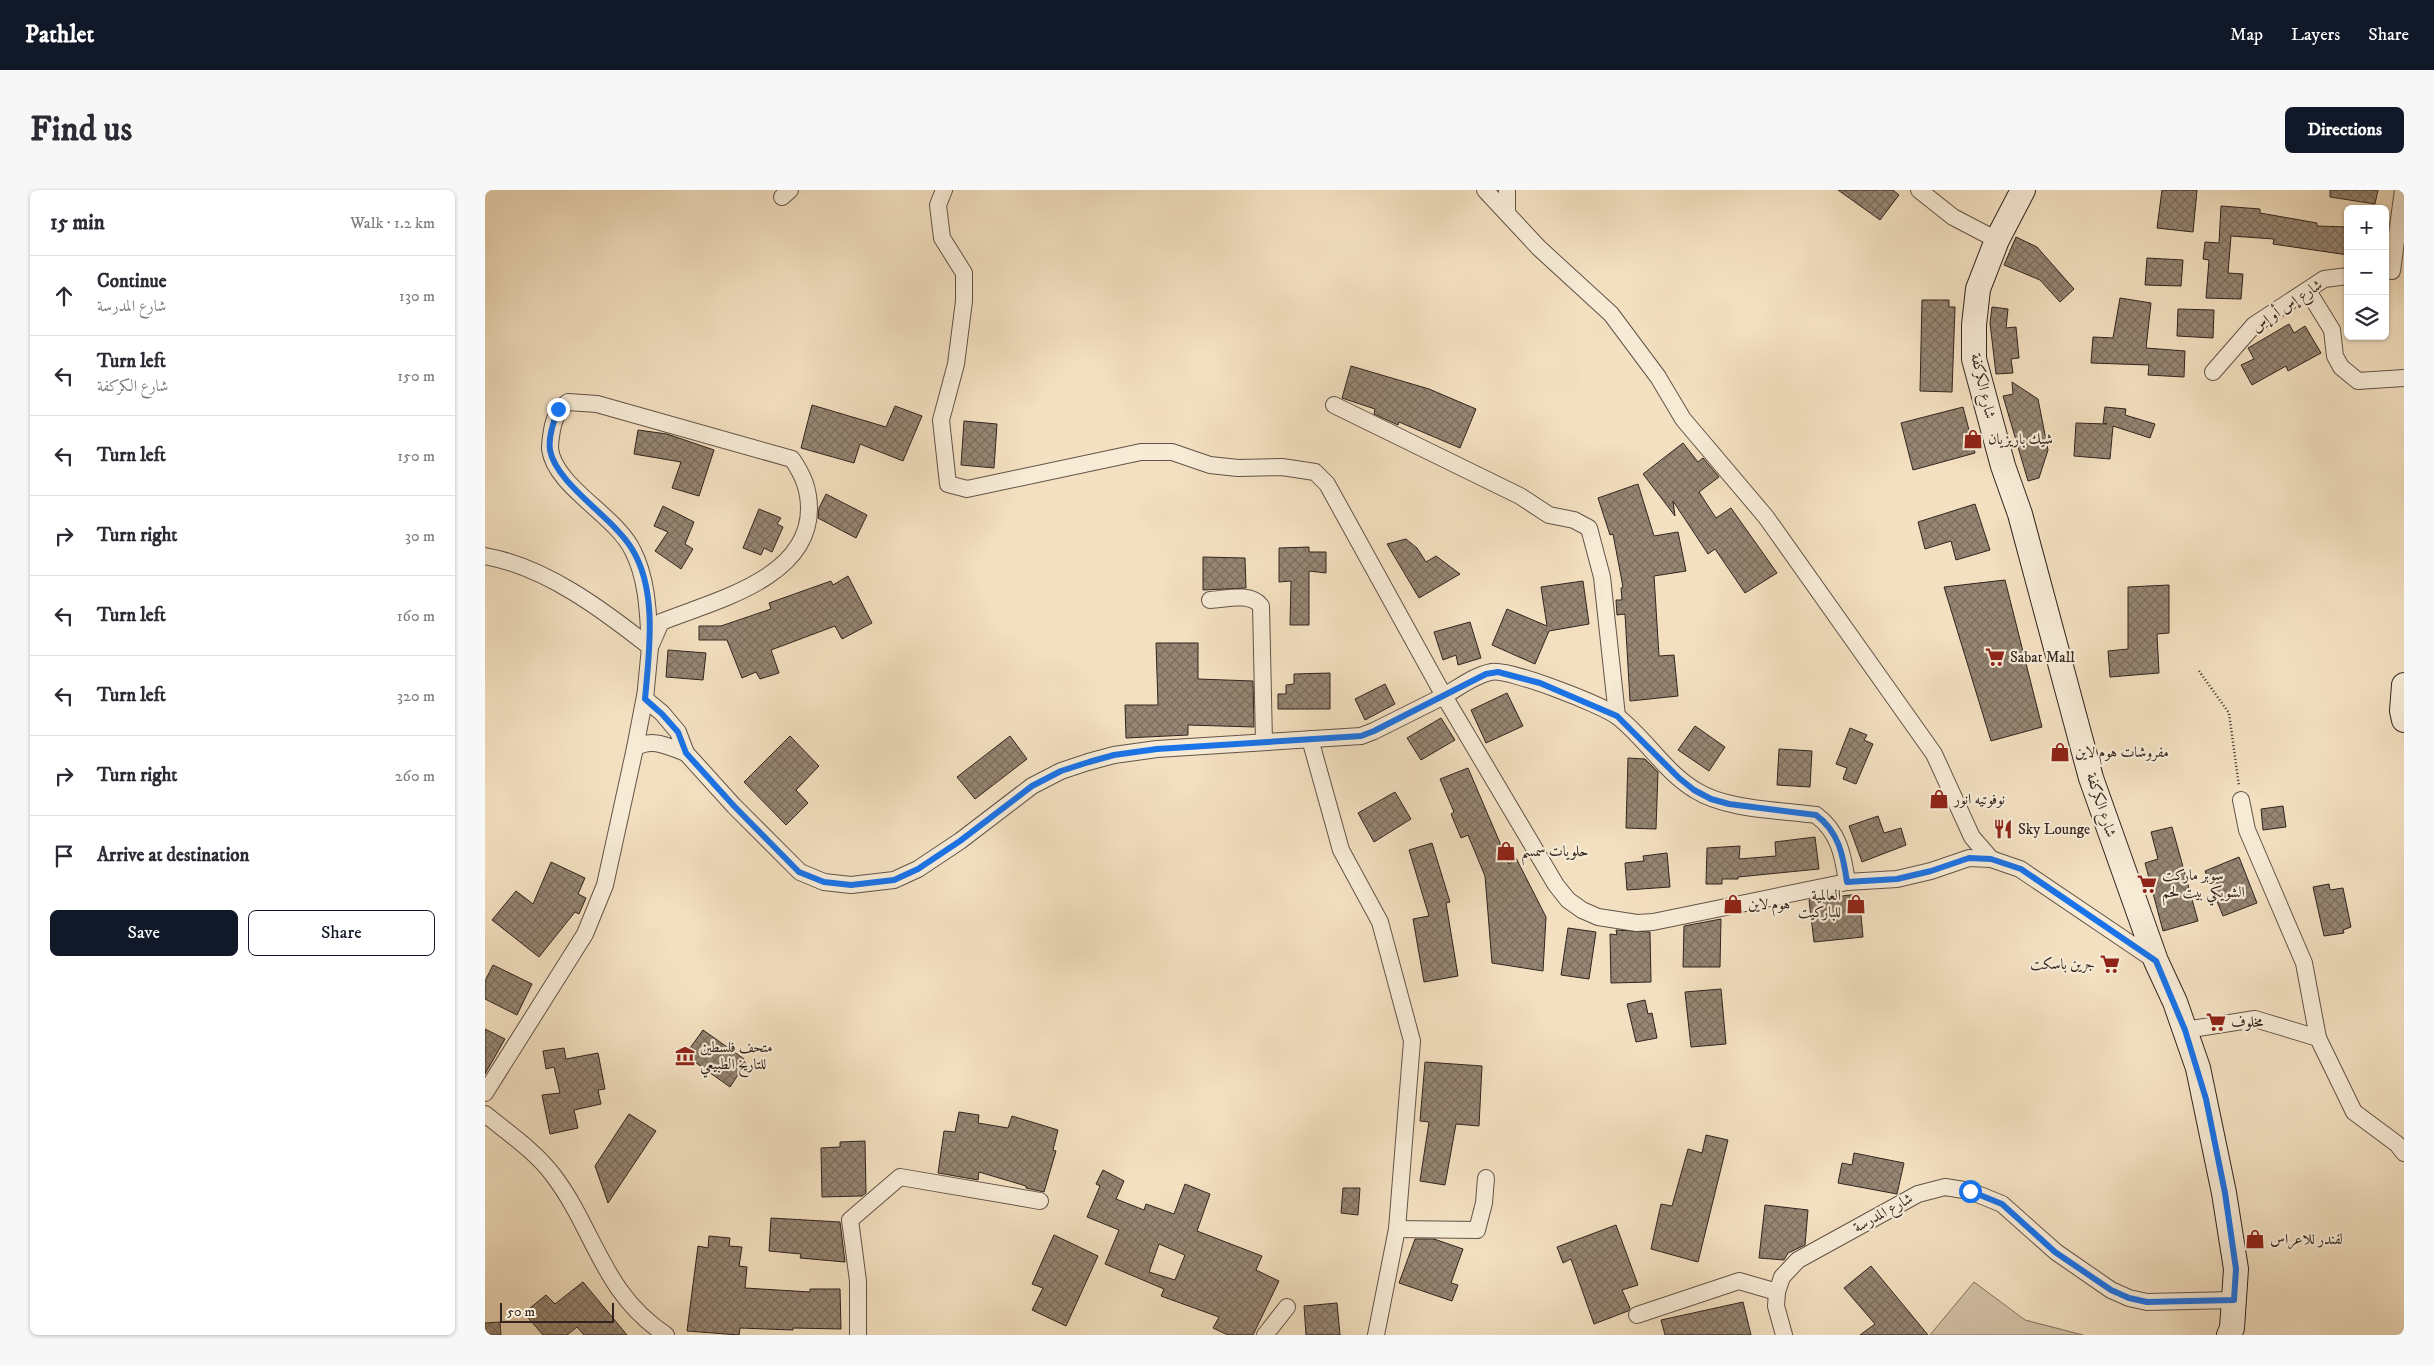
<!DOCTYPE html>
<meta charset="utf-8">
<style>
body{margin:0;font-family:"IM FELL DW Pica",Amiri,serif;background:#f7f7f7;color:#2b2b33}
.controls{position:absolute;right:15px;top:15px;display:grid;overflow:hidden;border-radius:8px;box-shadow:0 1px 4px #0004}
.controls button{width:45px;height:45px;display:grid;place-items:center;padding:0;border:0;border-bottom:1px solid #e1e1e2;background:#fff;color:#2b2b33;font:25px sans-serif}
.scale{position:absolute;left:15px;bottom:12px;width:114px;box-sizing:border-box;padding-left:5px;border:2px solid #32241f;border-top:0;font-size:14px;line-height:18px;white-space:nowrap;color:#32241f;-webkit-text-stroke:4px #f7ebd6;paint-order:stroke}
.stop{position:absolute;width:15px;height:15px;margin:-11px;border:4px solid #1a73e8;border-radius:50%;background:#fff}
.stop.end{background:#1a73e8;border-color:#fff;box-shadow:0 1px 5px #0008}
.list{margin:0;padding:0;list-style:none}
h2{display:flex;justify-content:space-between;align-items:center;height:65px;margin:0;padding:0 20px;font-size:21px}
h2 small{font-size:16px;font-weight:400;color:#7c7c81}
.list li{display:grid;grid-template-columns:32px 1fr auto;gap:15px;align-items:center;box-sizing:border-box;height:80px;padding:0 20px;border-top:1px solid #e1e1e2}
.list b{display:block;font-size:19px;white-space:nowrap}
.list p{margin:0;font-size:16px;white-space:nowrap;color:#7c7c81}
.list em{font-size:16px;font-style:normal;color:#7c7c81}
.actions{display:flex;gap:10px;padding:15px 20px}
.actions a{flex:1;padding:11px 0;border:1px solid #111827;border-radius:8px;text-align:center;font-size:18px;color:#111827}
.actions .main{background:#111827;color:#fff}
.icon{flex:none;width:28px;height:28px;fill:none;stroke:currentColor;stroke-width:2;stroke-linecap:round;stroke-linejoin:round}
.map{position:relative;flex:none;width:1919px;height:1145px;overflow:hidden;border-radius:8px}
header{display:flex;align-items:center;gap:30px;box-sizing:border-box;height:70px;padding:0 25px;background:#111827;color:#fff}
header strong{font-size:24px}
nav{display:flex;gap:28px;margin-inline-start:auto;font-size:18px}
.intro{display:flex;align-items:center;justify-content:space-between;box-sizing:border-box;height:120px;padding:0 30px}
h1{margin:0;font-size:35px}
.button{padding:12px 22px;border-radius:8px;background:#111827;color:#fff;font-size:18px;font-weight:700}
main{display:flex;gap:30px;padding:0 30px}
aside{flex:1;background:#fff;border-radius:8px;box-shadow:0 1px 4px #0004}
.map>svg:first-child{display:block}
.grass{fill:#d2c0a5;stroke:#827262}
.building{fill:url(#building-cross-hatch);stroke:#32241f;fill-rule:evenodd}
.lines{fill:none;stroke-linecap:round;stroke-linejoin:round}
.street-casing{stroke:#625347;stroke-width:18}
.secondary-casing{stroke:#32241f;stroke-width:26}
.path{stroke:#32241f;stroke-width:2.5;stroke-dasharray:1 2.5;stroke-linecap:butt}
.street{stroke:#f7ebd6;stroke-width:16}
.secondary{stroke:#f7ebd6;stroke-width:24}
.route{stroke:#1a73e8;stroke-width:6}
.labels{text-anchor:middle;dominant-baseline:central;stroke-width:4.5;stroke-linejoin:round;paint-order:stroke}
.street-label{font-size:15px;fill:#32241f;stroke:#f7ebd6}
.poi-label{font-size:15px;fill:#32241f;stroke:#f7ebd6;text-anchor:start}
</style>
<header>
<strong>Pathlet</strong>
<nav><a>Map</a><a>Layers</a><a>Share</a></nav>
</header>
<div class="intro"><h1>Find us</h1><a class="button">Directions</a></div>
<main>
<aside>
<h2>15 min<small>Walk · 1.2 km</small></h2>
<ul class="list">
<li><svg class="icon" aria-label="ahead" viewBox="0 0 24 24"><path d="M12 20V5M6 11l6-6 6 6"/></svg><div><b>Continue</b><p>شارع المدرسة</p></div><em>130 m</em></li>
<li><svg class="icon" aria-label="left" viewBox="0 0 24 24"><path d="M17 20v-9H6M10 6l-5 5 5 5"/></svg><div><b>Turn left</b><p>شارع الكركفة</p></div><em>150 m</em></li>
<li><svg class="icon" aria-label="left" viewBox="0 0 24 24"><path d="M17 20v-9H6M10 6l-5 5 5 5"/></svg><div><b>Turn left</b></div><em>150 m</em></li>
<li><svg class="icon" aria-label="right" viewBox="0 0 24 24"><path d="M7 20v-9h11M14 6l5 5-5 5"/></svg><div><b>Turn right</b></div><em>30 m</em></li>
<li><svg class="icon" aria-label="left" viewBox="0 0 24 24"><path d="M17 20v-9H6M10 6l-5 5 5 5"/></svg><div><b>Turn left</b></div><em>160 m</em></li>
<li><svg class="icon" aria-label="left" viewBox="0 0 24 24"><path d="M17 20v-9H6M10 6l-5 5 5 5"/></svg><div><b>Turn left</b></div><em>320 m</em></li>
<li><svg class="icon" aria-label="right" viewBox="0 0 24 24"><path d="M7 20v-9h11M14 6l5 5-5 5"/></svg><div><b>Turn right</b></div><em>260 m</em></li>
<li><svg class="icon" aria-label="arrive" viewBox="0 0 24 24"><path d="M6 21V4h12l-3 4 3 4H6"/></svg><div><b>Arrive at destination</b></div></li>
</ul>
<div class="actions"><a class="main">Save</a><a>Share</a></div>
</aside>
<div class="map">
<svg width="1919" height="1145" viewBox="0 0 1919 1145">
<defs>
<pattern id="building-cross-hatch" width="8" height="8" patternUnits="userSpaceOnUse" patternTransform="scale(1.25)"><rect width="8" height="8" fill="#968673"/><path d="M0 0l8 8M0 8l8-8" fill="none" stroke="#7b6d5e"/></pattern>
</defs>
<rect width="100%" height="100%" fill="#f3e0c0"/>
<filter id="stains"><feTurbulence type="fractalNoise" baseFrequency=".004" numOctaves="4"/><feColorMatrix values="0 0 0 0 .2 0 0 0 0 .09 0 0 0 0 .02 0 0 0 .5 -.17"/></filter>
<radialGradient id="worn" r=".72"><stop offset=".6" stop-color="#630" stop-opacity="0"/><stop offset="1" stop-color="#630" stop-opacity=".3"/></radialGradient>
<path class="grass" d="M1489,1092L1540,1130L1598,1145H1445Z"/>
<g class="building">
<path d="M1353,0H1408L1414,5L1395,30Z"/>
<path d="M1677,0H1712L1708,42L1672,38Z"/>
<path d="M1845,0H1893L1890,14L1845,7Z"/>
<path d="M1736,16L1775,19V23L1832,33V36L1863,37V65L1788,54L1789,49L1746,46L1743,83L1758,84L1756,109L1721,108L1724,70L1718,69L1720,52L1734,53Z"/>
<path d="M1531,47L1552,57L1589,99L1575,112L1555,90L1519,75Z"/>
<path d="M1662,68L1698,70L1696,96L1660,95Z"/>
<path d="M1635,108L1666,113L1661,158L1700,161L1699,187L1663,185L1664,175L1606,173L1608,147L1628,148Z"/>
<path d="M1437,110H1464V117H1470L1467,202L1435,201Z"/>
<path d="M1507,117L1523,119L1521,138L1531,137L1534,168L1526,169L1528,183L1511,184L1505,133Z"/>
<path d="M1693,119L1729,120L1728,148L1692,146Z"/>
<path d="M1804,134L1809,143L1820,136L1836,163L1803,181L1801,176L1767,195L1756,175L1769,169L1763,158Z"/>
<path d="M866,176L944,199L991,219L975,258L914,232L913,235L889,224L890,219L857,208Z"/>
<path d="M1527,192L1553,209L1563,260L1554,288L1543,291L1518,206L1528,204Z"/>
<path d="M327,215L401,237L410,216L437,226L418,271L375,254L369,273L316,258Z"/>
<path d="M1478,217L1490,263L1428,280L1416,233Z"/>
<path d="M1620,217L1641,219L1640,225L1670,234L1665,248L1628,236L1625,269L1589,266L1591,233L1622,234L1618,233Z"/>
<path d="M479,231L512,234L509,278L476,275Z"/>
<path d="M153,240L182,244L229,260L214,306L187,298L196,272L149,264Z"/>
<path d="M1198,253L1213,272L1218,268L1234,287L1214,302L1231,328L1246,318L1292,383L1260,403L1230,359L1223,364L1188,311L1190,326L1158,284Z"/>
<path d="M1153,294L1169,346L1193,342L1201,381L1169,386L1174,466L1189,465L1193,506L1145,511L1140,424L1132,425L1131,410H1137L1136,398L1138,397L1128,344L1125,345L1113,308Z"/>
<path d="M341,304L382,325L371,348L333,328L334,318Z"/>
<path d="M1490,314L1505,360L1471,370L1466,351L1440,359L1433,332Z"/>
<path d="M178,316L209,332L200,354L208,359L196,379L170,361L183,342L169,336Z"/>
<path d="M274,319L296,328L292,334L298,337L287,362L279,358L276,365L258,358Z"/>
<path d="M921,349L932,358L941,372L951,366L975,384L934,408L902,354Z"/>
<path d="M824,357V362H841V383L824,381V435H805L806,391L794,392V358Z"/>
<path d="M718,367L760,368L761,398L718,400Z"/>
<path d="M363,386L387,433L357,449L350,436L286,460L294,483L275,489L271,482L257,488L242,450H214V436H236L286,419L284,413L346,391L348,395Z"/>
<path d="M1520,390L1557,537L1506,551L1459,397Z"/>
<path d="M1098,391L1104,434L1064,441L1050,474L1007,455L1022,419L1062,436L1056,397Z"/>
<path d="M1684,395V443L1672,444L1674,483L1625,487L1623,461L1643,459V397Z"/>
<path d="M985,432L996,468L973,475L971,465L958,470L949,442Z"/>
<path d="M671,453H713V489L768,491L769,537L703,535V545L641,548L640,515H673Z"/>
<path d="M183,460L221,463L218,490L181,487Z"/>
<path d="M845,483V519H793V504H801V495L809,494V484Z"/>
<path d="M900,494L910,514L880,530L870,509Z"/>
<path d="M1022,503L1038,536L1001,553L986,520Z"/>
<path d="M956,528L970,550L936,570L922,548Z"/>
<path d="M1210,536L1240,557L1224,581L1193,560Z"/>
<path d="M1365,538L1382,545L1379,550L1388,554L1371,594L1358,589L1362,578L1351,574Z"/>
<path d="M305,546L334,576L311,600L323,613L301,635L259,592Z"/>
<path d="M525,546L542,569L490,609L472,587Z"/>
<path d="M1294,559L1327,561L1325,597L1292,595Z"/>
<path d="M1143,568L1160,569L1173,582L1171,639L1141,638Z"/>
<path d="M983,578L1024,674L1031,668L1061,727L1058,781L1007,773L1000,686L983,645L976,648L966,624L969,622L955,589Z"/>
<path d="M910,602L926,629L889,652L873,623Z"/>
<path d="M1798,616L1801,637L1778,640L1776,619Z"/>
<path d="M1393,626L1399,643L1416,638L1421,655L1377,672L1364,636Z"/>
<path d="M1687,637L1713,731L1678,741L1660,673L1673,669L1666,642Z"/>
<path d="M1330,647L1334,679L1253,687V689H1237V694H1221L1222,658L1255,656L1254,669L1291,666L1290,652Z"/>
<path d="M947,653L965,712L961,713L973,786L939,792L928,729L944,726L924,660Z"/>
<path d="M1182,663L1185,697L1142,700L1140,673L1159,671L1158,666Z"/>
<path d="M1754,667L1772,713L1738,726L1720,681Z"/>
<path d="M66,672L100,688L93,704L101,708L94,724L90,722L54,767L7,730L31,701L48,714Z"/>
<path d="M1844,694L1845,700L1858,698L1866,737L1858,740L1859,743L1839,746L1828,697Z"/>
<path d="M1374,704L1378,747L1329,752L1324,710Z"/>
<path d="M1236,729L1235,777H1198L1199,736Z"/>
<path d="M1083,738L1111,742L1104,789L1076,785Z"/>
<path d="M1131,740L1165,742L1166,792L1126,793L1125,744L1132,745Z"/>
<path d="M8,775L47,794L32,825L0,809V791Z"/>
<path d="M1236,799L1241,854L1206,857L1200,802Z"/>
<path d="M1160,810L1163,824L1167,823L1172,848L1151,852L1142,814Z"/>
<path d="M0,839L20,849L0,884Z"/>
<path d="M218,840L262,871L245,897L200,865Z"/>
<path d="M79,858L81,869L113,863L120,899L113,900L116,914L89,920L93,938L65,944L57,905L75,903L69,877L61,879L58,861Z"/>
<path d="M940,872L997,876L994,936L971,934L960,995L935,991L944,932L935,931Z"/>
<path d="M474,922L494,925L493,933L523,938L527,926L573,940L568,960L571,961L559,1002L541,998V996L494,982L493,990L453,983L459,941L470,942Z"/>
<path d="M144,924L171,941L123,1013L110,976Z"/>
<path d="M1221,945L1243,950L1213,1072L1166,1059L1176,1014L1187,1016L1203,959L1217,963Z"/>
<path d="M380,951L381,1003L377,1006L337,1007L336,958L355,957V952Z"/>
<path d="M1369,963L1419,973L1412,1004L1353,993L1357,973L1367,975Z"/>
<path d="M618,980L639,991L631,1009L659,1020L661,1014L689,1024L700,994L725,1004L712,1041L777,1066L771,1080L794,1091L768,1145H743L728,1138L734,1127L676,1106L679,1099L620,1074L634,1040L602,1027L615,996L611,994ZM674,1054L700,1065L690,1090L664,1082Z"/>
<path d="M858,998H875L873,1025L856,1023Z"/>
<path d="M1280,1015L1323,1020L1320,1055L1303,1063L1299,1070L1274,1068Z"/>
<path d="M286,1028L355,1032L360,1072L315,1068L316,1064L284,1061Z"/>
<path d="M1131,1035L1153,1095L1137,1100L1145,1118L1143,1121L1109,1134L1086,1069L1078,1073L1072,1057Z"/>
<path d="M569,1045L613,1066L581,1136L547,1120L558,1098L547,1094Z"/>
<path d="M224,1046L245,1048L244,1056L257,1057L254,1076L262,1077L260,1098L325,1102V1099H355L356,1139L308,1138V1140L255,1138L254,1145L202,1141L213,1056L223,1058Z"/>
<path d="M930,1049H949L978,1059L966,1093L973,1095L967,1111L914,1093Z"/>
<path d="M1386,1076L1443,1145H1375L1390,1134L1359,1098Z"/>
<path d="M98,1092L142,1145H99L92,1137L82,1145H58L39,1123L61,1105L70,1114Z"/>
<path d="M1258,1112L1266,1145H1180L1176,1130Z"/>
<path d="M852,1113L855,1145H821L819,1116Z"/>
<path d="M15,1132L16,1145H0V1133Z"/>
</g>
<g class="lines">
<defs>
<g id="street">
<path d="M459,0L453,15L457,48L479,83V111L471,174L456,230L463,294L482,299L656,262H687L725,275L753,278L797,277L830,282L842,294L959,506C973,498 990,485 1006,482C1023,478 1118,515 1133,527C1161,549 1180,582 1210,600C1241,620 1295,620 1331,625C1354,642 1358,665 1362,692"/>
<path d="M1000,0L1054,58L1126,124L1173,187L1198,229L1281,327L1449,564L1487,647L1506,669"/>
<path d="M1434,0L1468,27L1512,50"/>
<path d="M297,7L305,0"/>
<path d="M1022,22V0"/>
<path d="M1907,81L1918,0"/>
<path d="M1823,101L1847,140L1850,166L1856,177L1873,191L1919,188"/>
<path d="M1728,182L1769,135L1839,89L1863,86"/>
<path d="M849,215L1035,306L1064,325L1089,330L1104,338L1117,387L1132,526"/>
<path d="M0,366C61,377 118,420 165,457"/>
<path d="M725,410C742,409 765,402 776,416L779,552"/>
<path d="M165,457C163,425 163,391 148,361C131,325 70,297 65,259C65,253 66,246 67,240C69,228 73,219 83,212L112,214L307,269C318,285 324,299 324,319C324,389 228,411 176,432L165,457L160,509L177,523L193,542L201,563L249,616L315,682L339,692L366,695L409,690L433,679L475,651L547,596L576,581L603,572L629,565L672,559L876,546L889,541L959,506L1071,695L1083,710L1097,720L1113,727L1152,733L1168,732L1362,692L1412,689L1446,681L1484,668L1506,669L1535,679L1671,771"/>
<path d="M825,549L856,660L895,732L927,851L912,1039L891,1145"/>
<path d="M150,558L160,506"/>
<path d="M1756,610L1762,640L1819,773L1833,848L1869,922L1912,954L1919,963"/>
<path d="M1700,840L1770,829L1833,848"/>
<path d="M0,903L100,744L120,695L150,558C167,547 184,557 201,563"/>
<path d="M0,924C23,943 50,961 68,985C110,1040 117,1103 181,1145"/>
<path d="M912,1039L992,1040L999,1013L1001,988"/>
<path d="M1152,1125L1254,1091L1292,1102"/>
<path d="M373,1145V1091L365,1030L415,987L555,1011"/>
<path d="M780,1145L802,1117"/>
<path d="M1299,1145L1291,1116L1292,1102L1297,1087L1313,1070L1433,1004L1460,997L1485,1001L1517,1014L1571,1062L1626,1100L1644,1108L1662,1112L1749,1110"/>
</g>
<g id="secondary">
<path d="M1538,0L1512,50L1493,99L1489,135V169L1518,276L1535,324L1606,588L1671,771L1690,812L1713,878L1739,1003L1751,1079L1747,1138L1744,1145"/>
<path d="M1919,495L1917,521L1919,530"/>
</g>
</defs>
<use href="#street" class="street-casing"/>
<use href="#secondary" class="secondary-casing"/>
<path class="path" d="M1714,481L1744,523L1754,596"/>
<use href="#street" class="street"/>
<use href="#secondary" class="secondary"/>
</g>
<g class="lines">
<path class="route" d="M73,219C69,231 63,247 65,260C71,294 128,327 147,359C173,401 164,463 160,509L177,524L193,542L201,563L249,616L314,682L339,692L366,695L409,690L433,679L475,651L547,596L576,581L604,572L629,565L672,559L876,546L889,541L1001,484L1013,482L1055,493L1132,526L1194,588L1209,600L1226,609L1244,614L1331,625C1354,642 1358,665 1362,692L1412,689L1446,681L1484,668L1506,669L1536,679L1671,771L1700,840L1721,909L1740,1003L1751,1079L1749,1110L1662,1112L1644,1108L1626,1100L1570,1062L1517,1014L1485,1001"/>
</g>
<defs>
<symbol id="shop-bare" viewBox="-9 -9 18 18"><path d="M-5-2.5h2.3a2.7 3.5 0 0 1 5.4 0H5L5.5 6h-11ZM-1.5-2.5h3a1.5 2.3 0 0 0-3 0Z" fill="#8f2418" stroke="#f7ebd6" stroke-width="2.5" paint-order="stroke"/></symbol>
<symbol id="supermarket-bare" viewBox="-9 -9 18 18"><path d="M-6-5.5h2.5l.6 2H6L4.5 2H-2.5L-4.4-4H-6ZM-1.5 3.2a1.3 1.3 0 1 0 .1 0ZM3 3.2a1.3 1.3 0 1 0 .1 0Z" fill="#8f2418" stroke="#f7ebd6" stroke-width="2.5" paint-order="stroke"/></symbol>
<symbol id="restaurant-bare" viewBox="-9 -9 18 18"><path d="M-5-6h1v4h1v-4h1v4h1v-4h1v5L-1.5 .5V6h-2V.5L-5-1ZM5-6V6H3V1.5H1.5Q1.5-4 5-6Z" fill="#8f2418" stroke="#f7ebd6" stroke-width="2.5" paint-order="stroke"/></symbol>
<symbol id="museum-bare" viewBox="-9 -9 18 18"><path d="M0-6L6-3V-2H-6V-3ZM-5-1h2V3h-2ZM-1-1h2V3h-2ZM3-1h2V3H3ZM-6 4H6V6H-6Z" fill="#8f2418" stroke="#f7ebd6" stroke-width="2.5" paint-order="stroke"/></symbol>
</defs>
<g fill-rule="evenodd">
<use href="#shop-bare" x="1474" y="235" width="28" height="28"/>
<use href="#supermarket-bare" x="1496" y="453" width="28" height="28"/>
<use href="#shop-bare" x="1561" y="548" width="28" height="28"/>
<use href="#shop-bare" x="1440" y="595" width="28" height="28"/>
<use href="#restaurant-bare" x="1504" y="625" width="28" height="28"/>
<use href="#shop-bare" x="1007" y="647" width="28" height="28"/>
<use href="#supermarket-bare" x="1648" y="680" width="28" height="28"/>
<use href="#shop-bare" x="1234" y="700" width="28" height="28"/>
<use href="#shop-bare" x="1357" y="700" width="28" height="28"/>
<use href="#supermarket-bare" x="1611" y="760" width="28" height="28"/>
<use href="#supermarket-bare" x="1717" y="818" width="28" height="28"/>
<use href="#museum-bare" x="186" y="852" width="28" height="28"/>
<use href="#shop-bare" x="1756" y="1035" width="28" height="28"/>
</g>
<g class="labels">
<g class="street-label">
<text transform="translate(1802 116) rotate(-34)">شارع إس أو إس</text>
<text transform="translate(1498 196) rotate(77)">شارع الكركفة</text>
<text transform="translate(1616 615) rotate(72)">شارع الكركفة</text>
<text transform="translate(1398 1023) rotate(-29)">شارع المدرسة</text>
</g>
<g class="poi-label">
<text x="1503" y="249">شيك باريزيان</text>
<text x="1525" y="467">Sabat Mall</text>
<text x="1590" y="562">مفروشات هوم لاين</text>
<text x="1469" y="609">نوفوتيه انور</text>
<text x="1533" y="639">Sky Lounge</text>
<text x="1036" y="661">حلويات سمسم</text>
<text x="1677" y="685">سوبر ماركت<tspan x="1677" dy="17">الشويكي بيت لحم</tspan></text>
<text x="1356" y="705" text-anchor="end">العالمية<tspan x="1356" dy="17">للباركيت</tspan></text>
<text x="1263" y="714">هوم لاين</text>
<text x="1610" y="774" text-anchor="end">جرين باسكت</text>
<text x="1746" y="832">مخلوف</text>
<text x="215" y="857">متحف فلسطين<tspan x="215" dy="17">للتاريخ الطبيعي</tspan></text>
<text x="1785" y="1049">لفندر للاعراس</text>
</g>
</g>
<rect width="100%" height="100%" filter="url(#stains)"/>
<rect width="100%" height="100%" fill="url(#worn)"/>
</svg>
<div class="controls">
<button>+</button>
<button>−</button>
<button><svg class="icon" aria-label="layers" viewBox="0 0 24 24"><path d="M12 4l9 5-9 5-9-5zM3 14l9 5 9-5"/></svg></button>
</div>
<div class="scale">50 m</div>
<div class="stop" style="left:1485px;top:1001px"></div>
<div class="stop end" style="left:73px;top:219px"></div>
</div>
</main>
